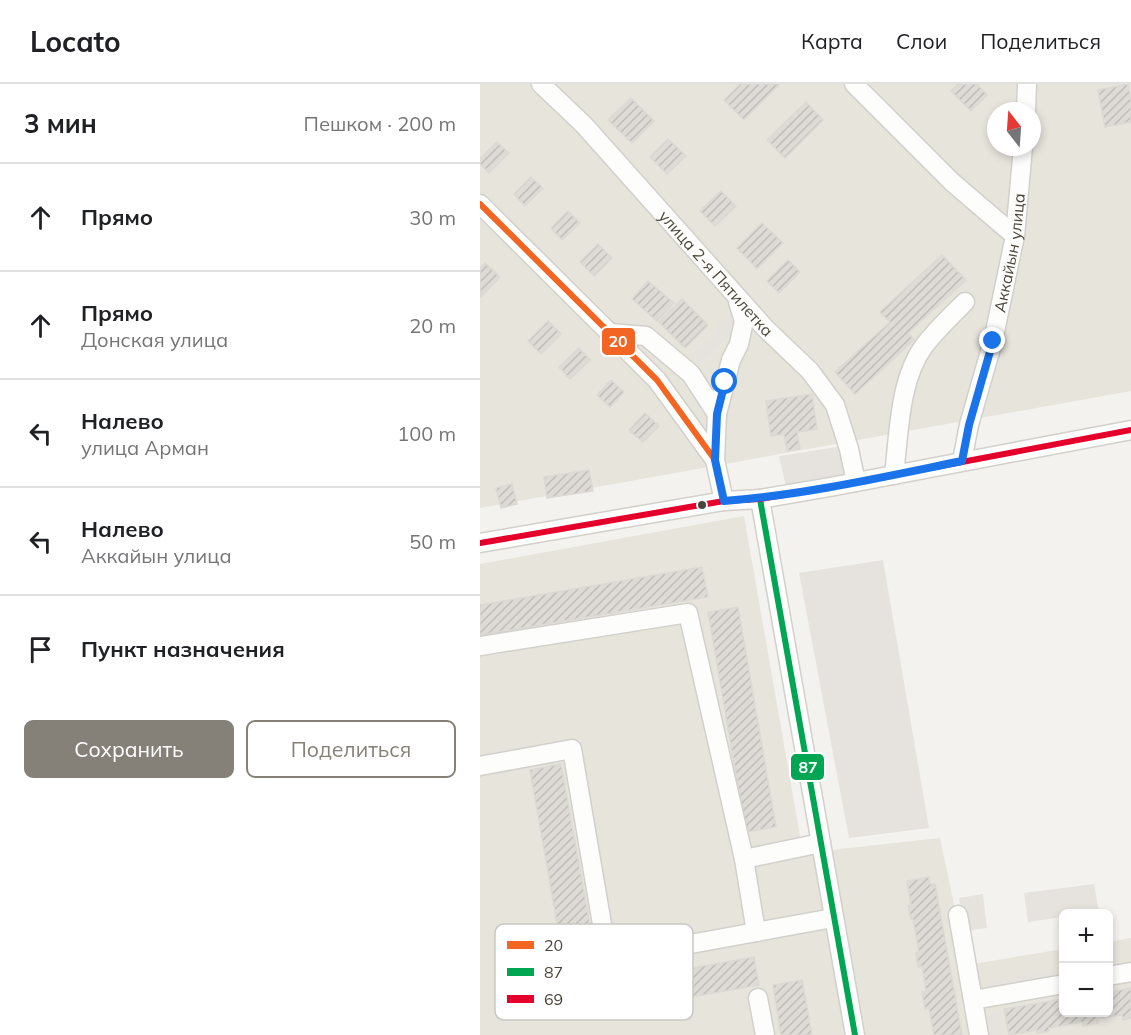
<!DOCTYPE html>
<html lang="ru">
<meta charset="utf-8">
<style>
body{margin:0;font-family:Mulish,sans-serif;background:#f2f2f2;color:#202124}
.controls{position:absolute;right:18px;bottom:18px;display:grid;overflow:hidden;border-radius:9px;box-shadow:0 3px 9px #0003}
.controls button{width:54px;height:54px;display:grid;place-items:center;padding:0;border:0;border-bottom:2px solid #e0e0e0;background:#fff;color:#202124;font:30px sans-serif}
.compass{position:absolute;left:507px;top:18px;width:54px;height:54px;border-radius:50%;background:#fff;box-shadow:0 3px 9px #0003;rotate:343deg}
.stop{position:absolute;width:18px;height:18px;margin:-14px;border:4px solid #1a73e8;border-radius:50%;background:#fff}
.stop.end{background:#1a73e8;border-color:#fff;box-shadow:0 2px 6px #0008}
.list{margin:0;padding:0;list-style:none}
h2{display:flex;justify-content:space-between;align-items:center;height:78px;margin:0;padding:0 24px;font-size:26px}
h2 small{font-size:20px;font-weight:400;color:#757577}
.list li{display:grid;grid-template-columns:39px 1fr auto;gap:18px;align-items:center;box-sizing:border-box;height:108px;padding:0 24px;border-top:2px solid #e0e0e0}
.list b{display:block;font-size:22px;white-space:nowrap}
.list p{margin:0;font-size:20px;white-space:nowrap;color:#757577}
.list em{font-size:20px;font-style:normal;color:#757577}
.actions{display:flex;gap:12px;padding:18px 24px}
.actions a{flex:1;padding:14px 0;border:2px solid #868178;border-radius:9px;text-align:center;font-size:21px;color:#868178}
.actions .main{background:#868178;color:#fff}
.icon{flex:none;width:33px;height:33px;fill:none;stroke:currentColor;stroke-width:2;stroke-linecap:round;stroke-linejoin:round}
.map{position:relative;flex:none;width:651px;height:951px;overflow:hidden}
header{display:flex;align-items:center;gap:36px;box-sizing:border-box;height:84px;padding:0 30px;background:#fff;border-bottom:2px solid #e0e0e0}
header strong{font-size:28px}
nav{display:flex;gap:33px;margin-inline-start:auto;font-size:21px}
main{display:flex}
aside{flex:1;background:#fff}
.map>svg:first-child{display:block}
.residential{fill:#e7e4dc;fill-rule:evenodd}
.parking{fill:#e6e3df}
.building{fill:url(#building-hatch);stroke:#dcd9d4;stroke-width:1.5}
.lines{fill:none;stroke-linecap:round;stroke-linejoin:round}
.minor-casing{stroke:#d2d0cb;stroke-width:21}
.minor{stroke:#fdfdfc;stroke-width:18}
.bus-1-casing{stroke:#fff;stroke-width:10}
.bus-2-casing{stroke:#fff;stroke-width:10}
.bus-3-casing{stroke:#fff;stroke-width:10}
.bus-1{stroke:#f26522;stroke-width:6}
.bus-2{stroke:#00a651;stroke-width:6}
.bus-3{stroke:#e4002b;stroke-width:6}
.route{stroke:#1a73e8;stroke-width:8}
.bus-dot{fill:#4b4439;stroke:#fff;stroke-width:2}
.labels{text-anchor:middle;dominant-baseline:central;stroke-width:4.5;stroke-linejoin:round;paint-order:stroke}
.street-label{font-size:16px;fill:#4b4439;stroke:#fff}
.key{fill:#fff;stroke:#c9c7c4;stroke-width:1.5}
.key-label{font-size:16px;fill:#4b4439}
.line-badge{stroke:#fff;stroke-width:2}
.badge-label{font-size:16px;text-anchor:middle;font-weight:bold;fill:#fff}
</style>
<header>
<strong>Locato</strong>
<nav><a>Карта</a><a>Слои</a><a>Поделиться</a></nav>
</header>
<main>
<aside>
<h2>3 мин<small>Пешком · 200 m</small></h2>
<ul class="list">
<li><svg class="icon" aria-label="ahead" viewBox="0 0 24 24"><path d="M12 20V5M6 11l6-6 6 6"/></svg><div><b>Прямо</b></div><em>30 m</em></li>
<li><svg class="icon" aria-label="ahead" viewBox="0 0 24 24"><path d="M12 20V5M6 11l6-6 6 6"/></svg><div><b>Прямо</b><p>Донская улица</p></div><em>20 m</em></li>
<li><svg class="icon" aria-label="left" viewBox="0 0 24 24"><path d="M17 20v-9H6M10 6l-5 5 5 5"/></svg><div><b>Налево</b><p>улица Арман</p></div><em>100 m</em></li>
<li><svg class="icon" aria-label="left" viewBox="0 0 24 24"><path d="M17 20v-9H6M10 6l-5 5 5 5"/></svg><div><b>Налево</b><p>Аккайын улица</p></div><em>50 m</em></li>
<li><svg class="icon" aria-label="arrive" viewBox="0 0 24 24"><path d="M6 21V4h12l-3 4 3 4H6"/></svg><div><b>Пункт назначения</b></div></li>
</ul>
<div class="actions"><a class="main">Сохранить</a><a>Поделиться</a></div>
</aside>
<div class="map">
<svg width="651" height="951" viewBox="0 0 651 951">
<defs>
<pattern id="building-hatch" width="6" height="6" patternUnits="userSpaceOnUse" patternTransform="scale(1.5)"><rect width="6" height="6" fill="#dedbd6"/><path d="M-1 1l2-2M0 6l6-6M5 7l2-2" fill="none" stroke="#c0bdb8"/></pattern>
</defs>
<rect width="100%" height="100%" fill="#f4f2ee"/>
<g class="residential">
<path d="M0,0H651V307L0,424ZM516,27H552V63H516Z"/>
<path d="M264,432L323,769L460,754L487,881L583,865L584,928H628L629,858L651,854V951H0V480Z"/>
</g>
<g class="parking">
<path d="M250,231L259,243L222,280L211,272L236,252L237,241Z"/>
<path d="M363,362L367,394L306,403L299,372Z"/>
<path d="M403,476L449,744L369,754L319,489Z"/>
<path d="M614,800L619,828L608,830H584L583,833L548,838L544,809Z"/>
<path d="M503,810L507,844L485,847L479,814Z"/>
<path d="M573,887L577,901L511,913L508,898Z"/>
<path d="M519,928L523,951H510L506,930Z"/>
</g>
<g class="building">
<path d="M260,0H299V1L264,36L244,16Z"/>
<path d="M478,0H497L507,11L491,27L471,7Z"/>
<path d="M648,0L651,14V38L625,43L618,6Z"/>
<path d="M151,14L174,37L152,59L128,36Z"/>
<path d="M326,18L343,36L305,74L287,56Z"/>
<path d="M188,55L206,72L187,90L170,73Z"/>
<path d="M17,58L29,69L9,89L0,80V75Z"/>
<path d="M51,93L63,104L45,122L34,110Z"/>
<path d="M241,107L256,122L235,142L220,127Z"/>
<path d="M88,127L100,139L82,156L71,144Z"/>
<path d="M282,139L303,159L277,185L257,164Z"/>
<path d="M118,160L132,174L114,192L100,178Z"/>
<path d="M462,171L486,196L428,249L434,256L375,310L355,288L410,238L400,228Z"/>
<path d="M308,176L320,188L299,209L287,197Z"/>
<path d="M5,179L20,193L1,213L0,184Z"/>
<path d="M168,197L194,219L177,237L152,215Z"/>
<path d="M202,215L228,241L205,264L179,238Z"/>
<path d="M68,237L81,250L61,270L48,257Z"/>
<path d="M99,264L110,276L90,295L79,283Z"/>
<path d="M131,296L144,308L130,323L117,311Z"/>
<path d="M332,310L337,345L317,348L320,365L307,367L304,350L291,352L286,317Z"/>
<path d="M165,329L179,342L163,358L149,346Z"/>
<path d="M109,386L113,407L67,414L64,393Z"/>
<path d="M32,400L37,420L21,424L16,404Z"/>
<path d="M222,483L228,513L0,551V521Z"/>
<path d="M258,523L296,743L266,748L228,528Z"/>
<path d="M81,680L121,902L89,907L50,686Z"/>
<path d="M449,793L450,800H455L482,951H454L449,924L445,925L442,908L446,907L442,882L438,883L436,869L439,868L433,835H431L428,822L431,821L427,797Z"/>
<path d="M274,873L279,901L138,926L133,898Z"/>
<path d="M322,896L332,951H301L293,901Z"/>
<path d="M651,904V934L643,936L642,931L617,935L618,939L603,942L602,938L569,944V947L557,949V946L529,951L524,925L584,915V928H628V908Z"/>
</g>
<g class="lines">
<defs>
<g id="minor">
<path id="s1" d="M61,0L104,41L285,244L330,287L355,321L369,365L376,398"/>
<path d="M374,0L472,98L535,152"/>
<path d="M546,27L547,0"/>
<path d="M0,120L177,296L235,376L244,417"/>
<path d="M130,249L166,252L211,290L237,330"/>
<path d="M235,376L237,330L251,276L259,260L264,237L258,218"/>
<path id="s2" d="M482,377L489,341L513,257L535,152L543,63"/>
<path d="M414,391C419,350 419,296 444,262C456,246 471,232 485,218"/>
<path d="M280,415L375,951"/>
<path d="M0,459L244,417L280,415L350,403L651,346"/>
<path d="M0,562L208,529L264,775L341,759"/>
<path d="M0,682L92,665L128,875L353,834"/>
<path d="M264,775L276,848"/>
<path d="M478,831L499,951"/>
<path d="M628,892L651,888"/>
<path d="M278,914L285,951"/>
<path d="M493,916L584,900"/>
</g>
</defs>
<use href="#minor" class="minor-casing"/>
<use href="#minor" class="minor"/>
<defs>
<path id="bus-1" d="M0,120L177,296L235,376L244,417"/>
<path id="bus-2" d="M280,415L375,951"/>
<path id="bus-3" d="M0,459L244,417L280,415L350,403L651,346"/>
</defs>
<use href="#bus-1" class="bus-1-casing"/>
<use href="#bus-2" class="bus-2-casing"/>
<use href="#bus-3" class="bus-3-casing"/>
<use href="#bus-1" class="bus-1"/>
<use href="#bus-2" class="bus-2"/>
<use href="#bus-3" class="bus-3"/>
</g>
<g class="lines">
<path class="route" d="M245,298L237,330L235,376L244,417C324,411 403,393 482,377L489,341L513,257"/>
</g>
<circle class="bus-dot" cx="222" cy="421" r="5"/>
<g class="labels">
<g class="street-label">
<text stroke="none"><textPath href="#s2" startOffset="214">Аккайын улица</textPath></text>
<text stroke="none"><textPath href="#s1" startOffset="258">улица 2-я Пятилетка</textPath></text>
</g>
</g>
<rect x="15" y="840" width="198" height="96" rx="9" class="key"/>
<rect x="27" y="857" width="27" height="8" fill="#f26522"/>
<rect x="27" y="884" width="27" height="8" fill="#00a651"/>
<rect x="27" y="911" width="27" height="8" fill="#e4002b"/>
<g class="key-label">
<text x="64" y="867">20</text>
<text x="64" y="894">87</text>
<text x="64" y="921">69</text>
</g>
<g class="line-badge">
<rect x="121" y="243" width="35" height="29" rx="6" fill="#f26522"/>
<rect x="310" y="669" width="35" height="28" rx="6" fill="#00a651"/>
</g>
<g class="badge-label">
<text x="138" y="263">20</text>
<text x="328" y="689">87</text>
</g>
</svg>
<div class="controls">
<button>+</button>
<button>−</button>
</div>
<svg class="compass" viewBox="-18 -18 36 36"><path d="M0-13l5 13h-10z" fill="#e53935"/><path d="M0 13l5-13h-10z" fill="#757577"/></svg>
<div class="stop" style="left:245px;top:298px"></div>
<div class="stop end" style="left:513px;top:257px"></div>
</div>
</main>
